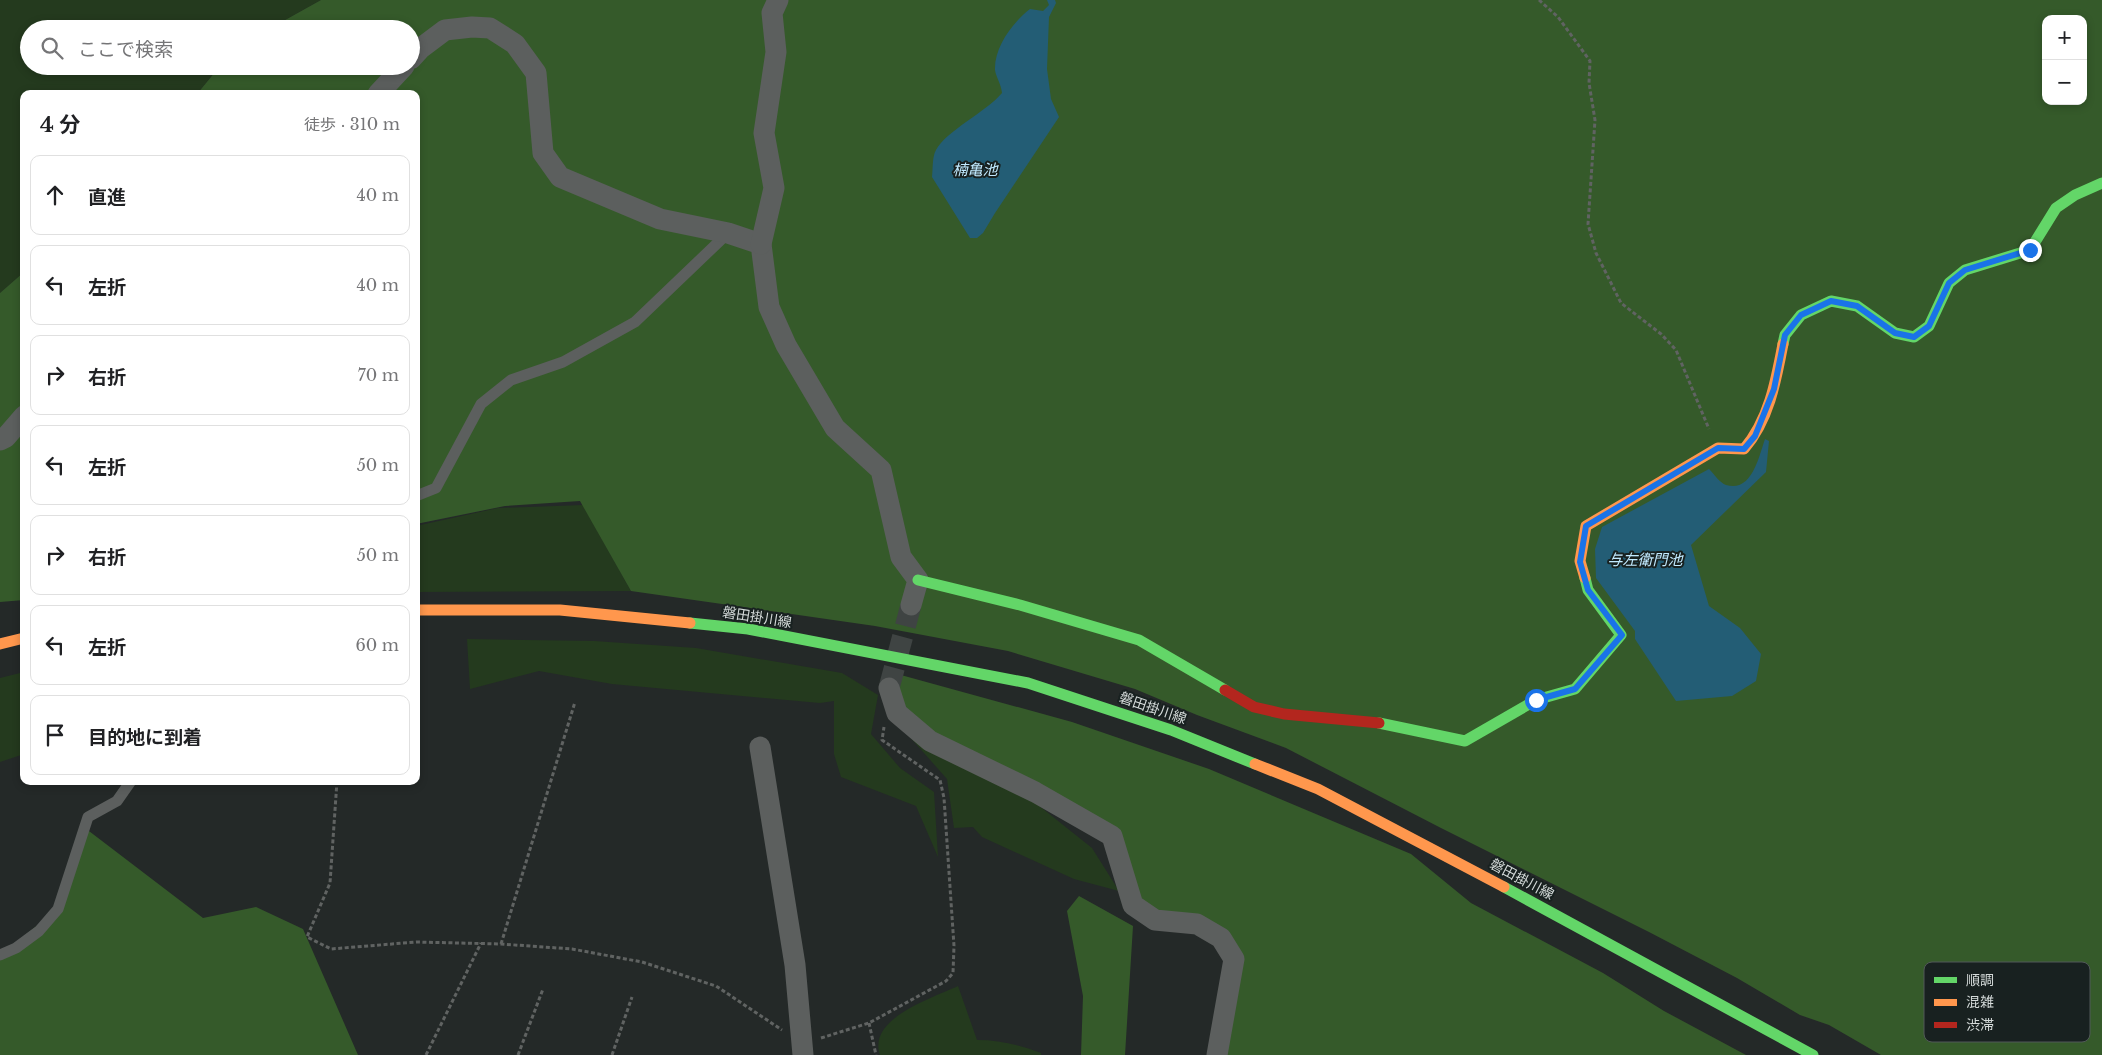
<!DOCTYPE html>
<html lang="ja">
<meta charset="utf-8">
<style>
body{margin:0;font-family:"Libre Baskerville","Noto Sans JP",serif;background:#f2f2f2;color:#202124}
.controls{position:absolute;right:15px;top:15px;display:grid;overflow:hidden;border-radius:10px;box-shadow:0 2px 8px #0003}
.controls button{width:45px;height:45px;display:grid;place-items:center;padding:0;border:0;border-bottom:1px solid #e0e0e0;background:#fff;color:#202124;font:25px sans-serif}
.stop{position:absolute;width:15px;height:15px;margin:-11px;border:4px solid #1a73e8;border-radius:50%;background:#fff}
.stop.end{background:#1a73e8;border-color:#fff;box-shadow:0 1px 5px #0008}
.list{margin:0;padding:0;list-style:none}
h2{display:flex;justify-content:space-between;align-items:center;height:65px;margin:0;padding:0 20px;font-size:21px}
h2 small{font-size:16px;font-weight:400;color:#757577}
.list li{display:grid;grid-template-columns:32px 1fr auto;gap:15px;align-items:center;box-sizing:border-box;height:80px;margin:0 10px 10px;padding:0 10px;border:1px solid #e0e0e0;border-radius:10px}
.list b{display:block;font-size:19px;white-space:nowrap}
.list em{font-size:16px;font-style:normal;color:#757577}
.icon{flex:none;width:28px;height:28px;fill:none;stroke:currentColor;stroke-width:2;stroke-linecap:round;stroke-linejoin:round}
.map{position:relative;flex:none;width:2102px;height:1055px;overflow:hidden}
.search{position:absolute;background:#fff;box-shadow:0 2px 8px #0003;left:20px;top:20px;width:400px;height:55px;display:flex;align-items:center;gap:12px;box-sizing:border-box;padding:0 18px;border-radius:28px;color:#757577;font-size:19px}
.panel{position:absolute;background:#fff;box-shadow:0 2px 8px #0003;left:20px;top:90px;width:400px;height:695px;border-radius:10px}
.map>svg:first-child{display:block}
.green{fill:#243a1e}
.forest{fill:#355a2a;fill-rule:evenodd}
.water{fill:#235d75}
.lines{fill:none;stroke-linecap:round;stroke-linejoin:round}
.street-tunnel{stroke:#3f4443;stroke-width:21;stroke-dasharray:21 11;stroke-linecap:butt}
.path{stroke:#606362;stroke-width:3;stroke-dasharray:4 2.5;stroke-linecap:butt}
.lane{stroke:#5c5f5e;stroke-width:11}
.street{stroke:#5c5f5e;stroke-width:21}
.fast{stroke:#63d668;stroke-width:11}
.slow{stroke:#ff974d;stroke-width:11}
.jam{stroke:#b3261e;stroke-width:11}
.route{stroke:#1a73e8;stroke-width:6}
.labels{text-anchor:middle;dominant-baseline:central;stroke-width:4;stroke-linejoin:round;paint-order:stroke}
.street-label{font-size:14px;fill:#d5dbda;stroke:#182120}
.water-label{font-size:15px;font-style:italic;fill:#c1eaff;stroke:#182120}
.key{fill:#182120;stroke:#515958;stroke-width:1}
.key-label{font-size:14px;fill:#d5dbda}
</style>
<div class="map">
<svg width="2102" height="1055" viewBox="0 0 2102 1055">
<rect width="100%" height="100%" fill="#242928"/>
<g class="green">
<path d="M0,0H321L269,29H29V66H220L197,94H24V272L0,293Z"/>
<path d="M583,505L631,591L416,592V526L498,508Z"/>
<path d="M467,639L594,641L696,648L842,673L878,695L871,734L900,768L934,792L938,857L916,806L841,777L834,754V701L820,703L612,684L539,671L470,689Z"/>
<path d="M24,672V754L0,762V678Z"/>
<path d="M908,735L1023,793L1092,848L1119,891L1074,879L982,837L973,827L954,828L947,779Z"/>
<path d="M958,986L977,1040C1000,1040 1020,1045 1041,1053V1055H880C867,1018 933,998 958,986Z"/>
</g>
<g class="forest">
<path d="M321,0H2102V1055H1881L1829,1025L1800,1015L1737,978L1649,932L1441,828L1286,748L1197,715L1135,689L1008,651L875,626L631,591L580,501L505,506L416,524V94H197L220,66H411V29H269ZM2046,19H2083V101H2046Z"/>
<path d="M24,272V600L0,602V293Z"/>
<path d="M890,672L1072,722L1209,769L1411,854L1471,903L1603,973L1664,1011L1746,1055H1217L1234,959L1207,930L1133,905L1112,836L897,713Z"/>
<path d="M85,828L203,918L256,907L303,929L358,1055H0V955L58,909Z"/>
<path d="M1079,896L1133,926L1125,1055H1081L1083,996L1067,911Z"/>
</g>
<g class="water">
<path d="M1047,0H1055L1056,3L1049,17L1047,69L1051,99L1059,117L995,213L983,233L977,238H970L932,177C933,169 932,157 936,150C946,131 986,112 1002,93C1001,84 996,77 995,70C994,47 1013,22 1030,9L1043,11L1049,5Z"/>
<path d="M1765,439L1769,441L1766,472L1691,545L1709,606L1740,628L1761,654L1756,681L1732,696L1676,701L1635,639V631L1596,578L1595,549L1602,527L1709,469C1714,474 1720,483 1726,485C1752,493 1759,456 1765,439Z"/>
</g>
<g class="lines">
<path class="street-tunnel" d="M889,688L911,605"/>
<g class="path">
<path d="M1539,0L1558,17L1590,61L1589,83L1595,120L1588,224L1596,253L1621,303L1661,334L1676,350L1709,429"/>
<path d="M337,781L330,883L307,937L331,949L416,942L501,944L572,949L642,962L716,986L782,1030"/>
<path d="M501,944L575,702"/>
<path d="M869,1023L876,1055"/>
<path d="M821,1038L869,1023L946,981L953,973L954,946L944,798L940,780L882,740L884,727"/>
<path d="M426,1055L481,943"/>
<path d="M518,1055L543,989"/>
<path d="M612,1055L632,997"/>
</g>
<g class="lane">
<path d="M416,496L436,488L481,404L511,380L563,362L635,322L728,233"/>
<path d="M0,955L16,948L39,931L58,909L88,817L117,801L131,781"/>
</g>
<g class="street">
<path d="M411,59L421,48L445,30L472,27L490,28L515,44L536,73L543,153L560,177L660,219L728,233L761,244L769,307L786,345L835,428L881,470L901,557L918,580L911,605"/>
<path d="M378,94L404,66"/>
<path d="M761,244L774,188L764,133L776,52L772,13L778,0"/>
<path d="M0,440L6,437L24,416"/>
<path d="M889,688L897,713L930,741L1035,792L1112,836L1133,905L1155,920L1197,924L1221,938L1234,959L1217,1055"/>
<path d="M760,747L795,965L803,1055"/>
</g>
<g class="fast">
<path d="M1783,344L1785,335L1801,315L1831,301L1857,306L1895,333L1914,337L1929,326L1949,283L1965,270L2030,250L2056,208L2075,195L2102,183"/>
<path d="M918,580L1020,605L1139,640L1225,690"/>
<path d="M690,623L748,629L1028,683L1171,730L1255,764"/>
<path d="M1379,723L1465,741L1536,700L1575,689L1621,635L1588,590L1585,578"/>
<path d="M1504,887L1813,1055"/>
</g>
<g class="slow">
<path d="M1585,578L1580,561L1586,526L1718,448L1744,449C1769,420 1776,381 1783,344"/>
<path d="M416,610H560L690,623"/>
<path d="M0,644L24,638"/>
<path d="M1255,764L1318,789L1504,887"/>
</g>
<path class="jam" d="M1225,690L1254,707L1284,714L1379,723"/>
</g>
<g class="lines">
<path class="route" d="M1536,700L1575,689L1622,635L1588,590L1580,562L1586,526L1718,448L1744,449L1755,436L1774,389L1785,335L1801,315L1831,301L1857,306L1895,333L1914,337L1929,326L1949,283L1965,270L2030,250"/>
</g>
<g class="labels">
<g class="street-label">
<text transform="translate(757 617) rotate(9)">磐田掛川線</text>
<text transform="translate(1153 708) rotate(19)">磐田掛川線</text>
<text transform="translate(1522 879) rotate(28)">磐田掛川線</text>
</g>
<g class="water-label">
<text x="975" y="169">楠亀池</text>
<text x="1645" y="559">与左衛門池</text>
</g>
</g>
<rect x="1924" y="962" width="166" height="80" rx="8" class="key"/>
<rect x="1934" y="977" width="23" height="6" fill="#63d668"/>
<rect x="1934" y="999" width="23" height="7" fill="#ff974d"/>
<rect x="1934" y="1022" width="23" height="6" fill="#b3261e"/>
<g class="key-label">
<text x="1966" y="985">順調</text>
<text x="1966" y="1007">混雑</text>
<text x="1966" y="1030">渋滞</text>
</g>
</svg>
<div class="controls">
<button>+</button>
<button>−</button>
</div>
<div class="stop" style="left:1536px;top:700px"></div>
<div class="stop end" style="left:2030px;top:250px"></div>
<div class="search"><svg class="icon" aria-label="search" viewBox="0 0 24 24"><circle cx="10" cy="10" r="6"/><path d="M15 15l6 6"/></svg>ここで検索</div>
<section class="panel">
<h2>4 分<small>徒歩 · 310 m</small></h2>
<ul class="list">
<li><svg class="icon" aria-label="ahead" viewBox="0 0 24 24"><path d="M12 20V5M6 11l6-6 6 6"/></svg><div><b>直進</b></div><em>40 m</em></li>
<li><svg class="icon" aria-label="left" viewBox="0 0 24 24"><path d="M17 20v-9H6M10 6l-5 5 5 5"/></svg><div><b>左折</b></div><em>40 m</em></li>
<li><svg class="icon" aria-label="right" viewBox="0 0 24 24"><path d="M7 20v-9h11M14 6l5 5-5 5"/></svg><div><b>右折</b></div><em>70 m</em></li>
<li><svg class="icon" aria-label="left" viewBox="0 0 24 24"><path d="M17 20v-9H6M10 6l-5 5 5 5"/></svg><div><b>左折</b></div><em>50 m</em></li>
<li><svg class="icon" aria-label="right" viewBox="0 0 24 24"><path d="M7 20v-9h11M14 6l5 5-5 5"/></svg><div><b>右折</b></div><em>50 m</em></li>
<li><svg class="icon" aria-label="left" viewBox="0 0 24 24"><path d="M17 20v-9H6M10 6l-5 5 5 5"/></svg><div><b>左折</b></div><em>60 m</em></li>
<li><svg class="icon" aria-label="arrive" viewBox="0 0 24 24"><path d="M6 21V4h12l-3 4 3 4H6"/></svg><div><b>目的地に到着</b></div></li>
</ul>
</section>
</div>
